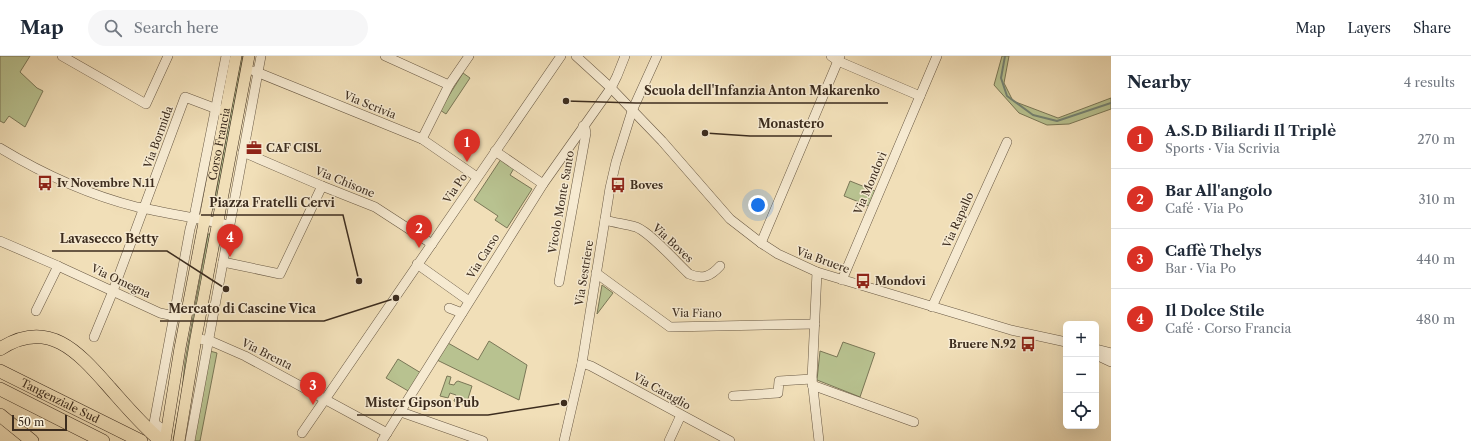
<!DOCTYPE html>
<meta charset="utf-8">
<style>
body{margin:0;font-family:"Libre Caslon Text",serif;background:#f6f6f7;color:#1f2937}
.controls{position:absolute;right:12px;bottom:12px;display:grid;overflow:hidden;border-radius:6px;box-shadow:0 4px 16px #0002}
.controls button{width:36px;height:36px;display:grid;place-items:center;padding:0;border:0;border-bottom:1px solid #e0e1e3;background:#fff;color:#1f2937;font:20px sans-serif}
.scale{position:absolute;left:12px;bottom:10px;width:55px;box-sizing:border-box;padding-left:4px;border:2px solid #3c2c1e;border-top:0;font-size:11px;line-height:14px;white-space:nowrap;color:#3c2c1e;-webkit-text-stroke:3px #f6ead1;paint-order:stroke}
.you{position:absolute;left:758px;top:149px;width:14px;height:14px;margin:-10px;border:3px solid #fff;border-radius:50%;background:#1a73e8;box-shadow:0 0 0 6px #1a73e833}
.badge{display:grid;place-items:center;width:26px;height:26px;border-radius:50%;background:#d93025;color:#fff;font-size:13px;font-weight:700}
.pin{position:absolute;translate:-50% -33px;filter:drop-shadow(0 1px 2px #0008)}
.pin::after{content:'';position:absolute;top:21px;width:14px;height:12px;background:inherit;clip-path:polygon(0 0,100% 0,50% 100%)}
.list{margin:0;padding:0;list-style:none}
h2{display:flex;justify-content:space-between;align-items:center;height:52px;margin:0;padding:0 16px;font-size:17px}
h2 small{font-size:13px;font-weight:400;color:#747a83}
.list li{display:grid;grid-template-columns:26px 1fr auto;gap:12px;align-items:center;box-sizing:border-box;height:60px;padding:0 16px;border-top:1px solid #e0e1e3}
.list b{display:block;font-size:15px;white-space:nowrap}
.list p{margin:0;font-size:13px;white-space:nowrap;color:#747a83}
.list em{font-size:13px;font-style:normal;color:#747a83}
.icon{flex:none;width:22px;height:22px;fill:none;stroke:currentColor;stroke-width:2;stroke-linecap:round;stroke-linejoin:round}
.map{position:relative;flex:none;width:1111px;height:385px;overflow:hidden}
header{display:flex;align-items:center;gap:24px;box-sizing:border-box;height:56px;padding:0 20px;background:#fff;border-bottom:1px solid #e0e1e3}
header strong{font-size:19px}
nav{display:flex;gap:22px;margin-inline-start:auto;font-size:14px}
.search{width:280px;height:36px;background:#f6f6f7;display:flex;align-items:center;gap:10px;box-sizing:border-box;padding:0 14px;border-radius:22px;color:#747a83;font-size:15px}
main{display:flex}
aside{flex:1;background:#fff}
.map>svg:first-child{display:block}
.green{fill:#b8c290;stroke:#7a7757}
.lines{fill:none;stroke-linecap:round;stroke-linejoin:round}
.stream{stroke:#758374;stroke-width:2}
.minor-casing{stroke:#695944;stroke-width:10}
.major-casing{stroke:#3c2c1e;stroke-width:12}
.highway-casing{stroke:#3c2c1e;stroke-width:14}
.minor{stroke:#f6ead1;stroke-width:9}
.major{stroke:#f1dfb8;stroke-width:11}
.highway{stroke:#f1dfb8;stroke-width:13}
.labels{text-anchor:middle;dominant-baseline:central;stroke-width:3;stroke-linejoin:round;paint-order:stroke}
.street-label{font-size:11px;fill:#3c2c1e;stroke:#f6ead1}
.poi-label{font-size:11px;font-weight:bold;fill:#3c2c1e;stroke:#f6ead1;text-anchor:start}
.leader{fill:none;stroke:#3c2c1e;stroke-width:1.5}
.callout-dot{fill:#3c2c1e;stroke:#f6ead1;stroke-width:1.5}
.callout-label{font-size:12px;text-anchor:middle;font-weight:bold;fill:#3c2c1e;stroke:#f6ead1;stroke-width:3;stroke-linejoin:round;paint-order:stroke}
</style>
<header>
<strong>Map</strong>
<div class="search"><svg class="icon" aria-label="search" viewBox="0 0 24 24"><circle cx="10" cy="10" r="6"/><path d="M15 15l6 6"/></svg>Search here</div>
<nav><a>Map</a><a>Layers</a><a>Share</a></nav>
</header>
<main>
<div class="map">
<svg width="1111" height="385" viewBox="0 0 1111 385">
<rect width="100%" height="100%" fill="#f1dfb8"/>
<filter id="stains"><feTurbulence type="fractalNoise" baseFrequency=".005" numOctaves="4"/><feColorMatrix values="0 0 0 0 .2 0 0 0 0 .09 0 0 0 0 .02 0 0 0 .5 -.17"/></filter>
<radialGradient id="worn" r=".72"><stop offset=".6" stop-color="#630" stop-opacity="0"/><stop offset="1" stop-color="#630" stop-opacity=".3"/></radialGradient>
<g class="green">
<path d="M0,0H30L20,16L37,32L43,35L25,71L9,60L4,67L0,65Z"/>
<path d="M241,0H243L215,153H213Z"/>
<path d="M1002,0H1009L1004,27L1013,45L1058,62L1111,42V53L1069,68L1047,69L1019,57L994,29Z"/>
<path d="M463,17L470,22L446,58L440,54Z"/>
<path d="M503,100L516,109L510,119L532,133L507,172L495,164L498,160L474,144Z"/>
<path d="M850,125L875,135L869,150L844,140Z"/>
<path d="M208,178H210L176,385H173L182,336L185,305Z"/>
<path d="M602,229L613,237L597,258Z"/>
<path d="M489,285L527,309L519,344L437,304L448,287L478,304Z"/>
<path d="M843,286L875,297L860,341L817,324L820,295L837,301Z"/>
<path d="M210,295L217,297L200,385H193Z"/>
<path d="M398,303L421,317L410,336L386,322Z"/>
<path d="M447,320L451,321L449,328L454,329L456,326L458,325L472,330L466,349L454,345L456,339L450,337L448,342L440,340Z"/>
</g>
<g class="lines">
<path class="stream" d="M1005,0L1001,22L1007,40L1033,59L1057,65L1111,47"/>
<defs>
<g id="minor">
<path d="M62,0L146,48L168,0"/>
<path d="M385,0L449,29"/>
<path d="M576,0L611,32L662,85L730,163L761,187L778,198L817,216L1011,274L1066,286"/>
<path d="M831,0L838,5L920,40"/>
<path d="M254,15L422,83L477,121"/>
<path d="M422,83L449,29L469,0"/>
<path d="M0,92C43,118 89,139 137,151C166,157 195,162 224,168"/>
<path d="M495,95L543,128"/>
<path d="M243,96L322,130L375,151L432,188"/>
<path d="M605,164C615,167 626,168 636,171C651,177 676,206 689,218C703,224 711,220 720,210"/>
<path d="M0,185L58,210L160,257L179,261"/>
<path d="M761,187L840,0"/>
<path d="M223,206L280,218L322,130"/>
<path d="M417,208L469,245"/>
<path d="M817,216L812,323L819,385"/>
<path d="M596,217L670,271L815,268"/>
<path d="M842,224L937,0"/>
<path d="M559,226L586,77L585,72L583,70"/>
<path d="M932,251L1007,86"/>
<path d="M449,252L462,257"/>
<path d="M36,255L58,210"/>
<path d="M94,281L113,235L185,41L222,55"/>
<path d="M196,282L213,286L245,300L387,377"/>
<path d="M1096,293L1111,297"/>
<path d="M1096,299L1111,306"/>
<path d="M582,307L591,310L730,385"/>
<path d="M812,329L914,366"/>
<path d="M733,340L778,337L779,325L812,323"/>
<path d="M401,356L483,385"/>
<path d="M167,376L154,367L190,173L195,156L226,0"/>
<path d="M302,377L561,0"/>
<path d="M190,385L261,0"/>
<path d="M382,385L543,128L611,32L617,20L625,0"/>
<path d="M564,385L582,307L610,132L616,106L632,55L657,0"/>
<path d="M669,385L681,359"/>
</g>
<g id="major">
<path id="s1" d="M165,385L180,292L236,0"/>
<path d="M179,385L196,282L249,0"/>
</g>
<g id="highway">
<path d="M0,293C49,261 79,297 110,332C126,350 142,369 161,385"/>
<path id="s2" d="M0,315L141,385"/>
<path d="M0,333L103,385"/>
<path d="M0,359L32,385"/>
</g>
</defs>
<use href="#minor" class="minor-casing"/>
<use href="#major" class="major-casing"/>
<use href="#highway" class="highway-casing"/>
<use href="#minor" class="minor"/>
<use href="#major" class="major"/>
<use href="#highway" class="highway"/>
</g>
<defs>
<symbol id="office-bare" viewBox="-9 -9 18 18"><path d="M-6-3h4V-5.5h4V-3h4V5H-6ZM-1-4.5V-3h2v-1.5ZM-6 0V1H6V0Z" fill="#8f2418" stroke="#f6ead1" stroke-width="2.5" paint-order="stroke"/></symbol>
<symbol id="bus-bare" viewBox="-9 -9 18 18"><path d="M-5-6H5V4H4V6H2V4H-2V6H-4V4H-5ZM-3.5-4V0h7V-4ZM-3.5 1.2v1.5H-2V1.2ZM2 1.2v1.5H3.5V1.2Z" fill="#8f2418" stroke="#f6ead1" stroke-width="2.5" paint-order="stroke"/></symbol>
</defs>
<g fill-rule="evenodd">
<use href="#office-bare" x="243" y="81" width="22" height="22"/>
<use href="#bus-bare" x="34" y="116" width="22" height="22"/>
<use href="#bus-bare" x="607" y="118" width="22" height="22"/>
<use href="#bus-bare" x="852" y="214" width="22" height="22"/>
<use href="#bus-bare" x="1017" y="277" width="22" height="22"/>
</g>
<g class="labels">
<g class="street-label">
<text transform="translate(370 49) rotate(22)">Via Scrivia</text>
<text transform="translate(158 81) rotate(-70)">Via Bormida</text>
<text stroke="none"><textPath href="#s1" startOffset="302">Corso Francia</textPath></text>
<text transform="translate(345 126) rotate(22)">Via Chisone</text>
<text transform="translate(870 127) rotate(-67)">Via Mondovì</text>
<text transform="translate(455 132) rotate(-56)">Via Po</text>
<text transform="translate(561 146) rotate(-80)">Vicolo Monte Santo</text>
<text transform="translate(958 164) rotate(-66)">Via Rapallo</text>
<text transform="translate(673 187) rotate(43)">Via Boves</text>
<text transform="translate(483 200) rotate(-58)">Via Carso</text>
<text transform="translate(823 204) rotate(20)">Via Bruere</text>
<text transform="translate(584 217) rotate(-81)">Via Sestriere</text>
<text transform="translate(121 225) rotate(25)">Via Omegna</text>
<text transform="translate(697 257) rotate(1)">Via Fiano</text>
<text transform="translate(267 298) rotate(27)">Via Brenta</text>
<text transform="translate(662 335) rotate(29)">Via Caraglio</text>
<text stroke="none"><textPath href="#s2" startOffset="67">Tangenziale Sud</textPath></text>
</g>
<g class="poi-label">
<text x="266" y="92">CAF CISL</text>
<text x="57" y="127">Iv Novembre N.11</text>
<text x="630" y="129">Boves</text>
<text x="875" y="225">Mondovi</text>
<text x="1016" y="288" text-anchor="end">Bruere N.92</text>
</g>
</g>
<path class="leader" d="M566 45L636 47H888M705 77L750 80H832M359 225L343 159H201M226 233L167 195H52M396 242L324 265H160M564 347L488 359H357"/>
<g class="callout-dot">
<circle cx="566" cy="45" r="4"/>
<circle cx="705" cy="77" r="4"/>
<circle cx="359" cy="225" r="4"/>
<circle cx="226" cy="233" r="4"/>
<circle cx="396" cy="242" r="4"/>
<circle cx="564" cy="347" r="4"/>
</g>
<g class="callout-label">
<text x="762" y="39">Scuola dell'Infanzia Anton Makarenko</text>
<text x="791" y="72">Monastero</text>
<text x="272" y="151">Piazza Fratelli Cervi</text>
<text x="109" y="187">Lavasecco Betty</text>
<text x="242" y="257">Mercato di Cascine Vica</text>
<text x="422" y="351">Mister Gipson Pub</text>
</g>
<rect width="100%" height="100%" filter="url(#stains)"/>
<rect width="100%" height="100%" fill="url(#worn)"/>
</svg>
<div class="controls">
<button>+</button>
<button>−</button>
<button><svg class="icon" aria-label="locate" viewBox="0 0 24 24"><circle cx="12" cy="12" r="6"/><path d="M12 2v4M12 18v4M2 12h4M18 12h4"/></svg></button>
</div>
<div class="scale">50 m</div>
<div class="you"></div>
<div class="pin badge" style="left:467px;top:106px">1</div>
<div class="pin badge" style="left:419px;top:192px">2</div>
<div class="pin badge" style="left:313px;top:349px">3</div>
<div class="pin badge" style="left:230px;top:201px">4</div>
</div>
<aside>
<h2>Nearby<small>4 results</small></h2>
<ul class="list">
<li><span class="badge">1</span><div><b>A.S.D Biliardi Il Triplè</b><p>Sports · Via Scrivia</p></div><em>270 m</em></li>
<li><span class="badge">2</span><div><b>Bar All'angolo</b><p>Café · Via Po</p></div><em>310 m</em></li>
<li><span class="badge">3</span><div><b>Caffè Thelys</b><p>Bar · Via Po</p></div><em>440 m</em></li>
<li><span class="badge">4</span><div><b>Il Dolce Stile</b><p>Café · Corso Francia</p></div><em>480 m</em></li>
</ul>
</aside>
</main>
